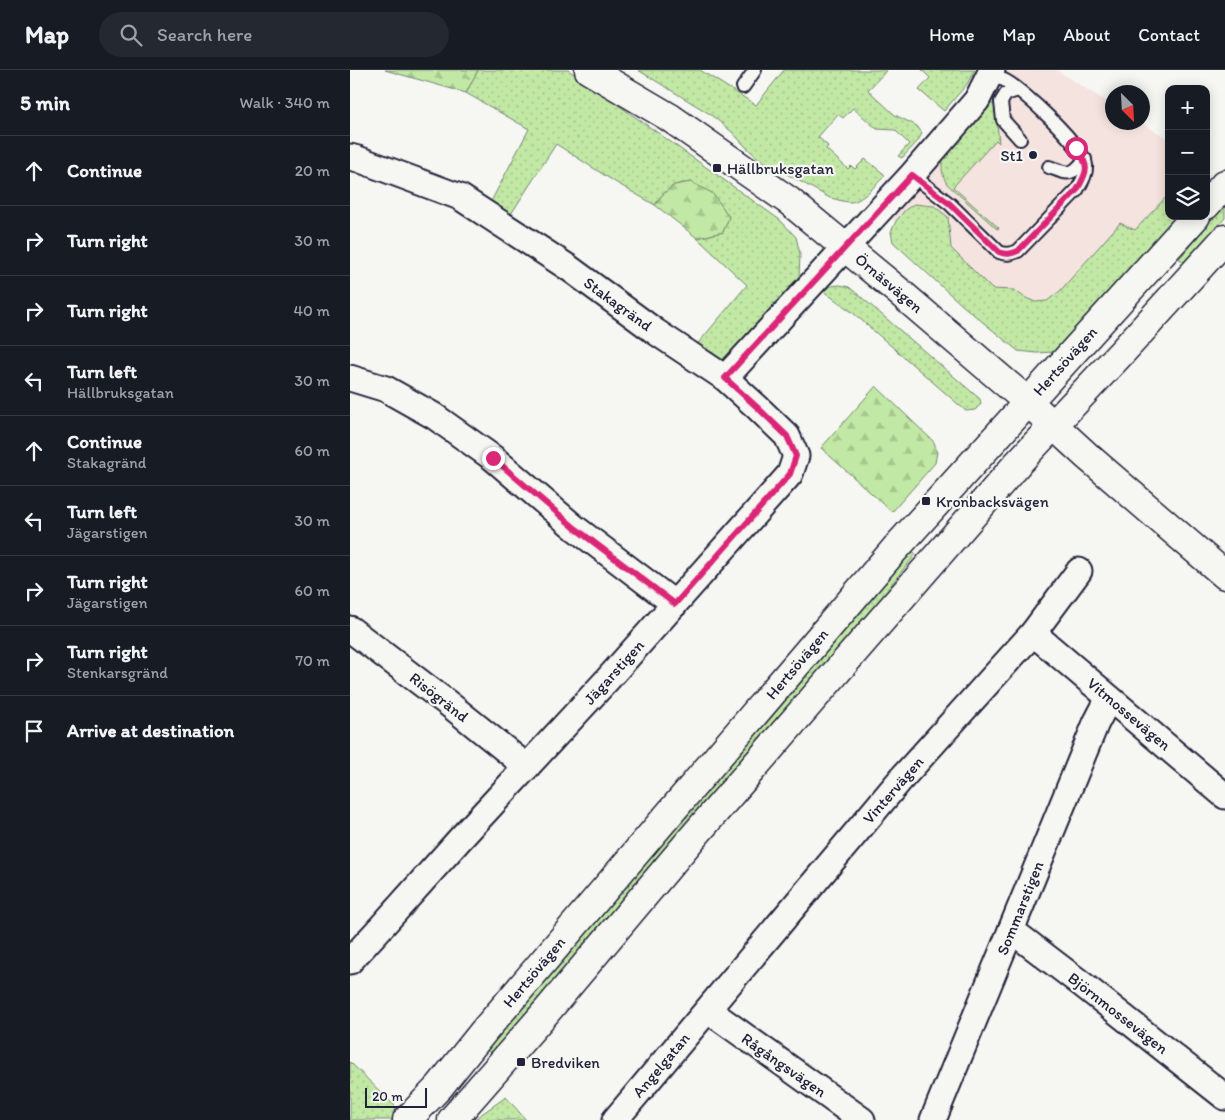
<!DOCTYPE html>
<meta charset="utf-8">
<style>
body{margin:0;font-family:Itim,sans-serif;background:#242831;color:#f1f3f6}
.controls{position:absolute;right:15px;top:15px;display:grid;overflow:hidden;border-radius:10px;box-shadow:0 2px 12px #0003}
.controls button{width:45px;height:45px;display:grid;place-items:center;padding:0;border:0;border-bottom:1px solid #363941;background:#171b24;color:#f1f3f6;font:25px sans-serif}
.compass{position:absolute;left:755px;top:15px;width:45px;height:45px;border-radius:50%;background:#171b24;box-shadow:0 2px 12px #0003;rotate:156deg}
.scale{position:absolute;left:15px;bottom:12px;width:62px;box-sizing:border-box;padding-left:5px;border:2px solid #22223b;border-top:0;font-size:14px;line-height:18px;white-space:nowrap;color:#22223b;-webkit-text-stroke:4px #f6f6f2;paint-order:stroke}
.stop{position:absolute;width:15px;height:15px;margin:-11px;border:4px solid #db2777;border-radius:50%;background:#fff}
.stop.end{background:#db2777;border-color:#fff;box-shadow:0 1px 5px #0008}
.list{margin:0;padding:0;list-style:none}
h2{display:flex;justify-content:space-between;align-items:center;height:65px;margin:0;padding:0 20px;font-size:21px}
h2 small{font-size:16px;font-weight:400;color:#9ea1a6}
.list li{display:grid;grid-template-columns:32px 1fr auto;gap:15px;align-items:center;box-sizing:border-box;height:70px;padding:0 20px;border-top:1px solid #363941}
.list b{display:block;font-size:19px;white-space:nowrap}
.list p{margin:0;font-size:16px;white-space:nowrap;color:#9ea1a6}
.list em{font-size:16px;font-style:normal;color:#9ea1a6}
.icon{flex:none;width:28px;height:28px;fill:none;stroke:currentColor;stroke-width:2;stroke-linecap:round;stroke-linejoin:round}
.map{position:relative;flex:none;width:875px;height:1050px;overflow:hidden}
header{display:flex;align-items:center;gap:30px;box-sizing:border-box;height:70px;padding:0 25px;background:#171b24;border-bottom:1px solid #363941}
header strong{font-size:24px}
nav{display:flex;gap:28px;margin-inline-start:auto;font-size:18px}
.search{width:350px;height:45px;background:#242831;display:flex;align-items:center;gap:12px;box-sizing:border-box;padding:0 18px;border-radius:28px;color:#9ea1a6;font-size:19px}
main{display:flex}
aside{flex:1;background:#171b24}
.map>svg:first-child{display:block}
.built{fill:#f5e3df}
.grass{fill:url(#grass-dots);stroke:#728570}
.forest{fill:url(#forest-firs);stroke:#728570}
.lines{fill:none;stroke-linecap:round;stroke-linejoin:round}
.service-casing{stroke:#22223b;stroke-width:16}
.minor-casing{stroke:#22223b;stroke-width:29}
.tertiary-casing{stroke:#22223b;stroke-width:31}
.secondary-casing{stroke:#22223b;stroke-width:31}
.service{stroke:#f6f6f2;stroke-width:12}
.minor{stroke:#f6f6f2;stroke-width:25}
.tertiary{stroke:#f6f6f2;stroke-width:28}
.secondary{stroke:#f6f6f2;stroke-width:28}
.route{stroke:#db2777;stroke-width:6}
.poi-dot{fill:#22223b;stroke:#f6f6f2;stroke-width:2}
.labels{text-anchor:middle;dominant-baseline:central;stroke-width:4.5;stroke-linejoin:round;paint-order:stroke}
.poi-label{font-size:16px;fill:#22223b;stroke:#f6f6f2;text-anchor:start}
.street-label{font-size:16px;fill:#22223b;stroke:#f6f6f2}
</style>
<header>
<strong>Map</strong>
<div class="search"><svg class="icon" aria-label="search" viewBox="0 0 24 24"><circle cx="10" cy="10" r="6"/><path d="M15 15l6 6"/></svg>Search here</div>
<nav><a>Home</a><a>Map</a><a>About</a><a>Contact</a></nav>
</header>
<main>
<aside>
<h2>5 min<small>Walk · 340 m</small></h2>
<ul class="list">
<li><svg class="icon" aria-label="ahead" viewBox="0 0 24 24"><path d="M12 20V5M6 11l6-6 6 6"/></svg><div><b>Continue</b></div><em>20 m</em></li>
<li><svg class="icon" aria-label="right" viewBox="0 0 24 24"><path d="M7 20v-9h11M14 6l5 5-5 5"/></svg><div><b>Turn right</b></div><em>30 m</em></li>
<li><svg class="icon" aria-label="right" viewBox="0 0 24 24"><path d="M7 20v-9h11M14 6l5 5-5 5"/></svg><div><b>Turn right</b></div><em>40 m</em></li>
<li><svg class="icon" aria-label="left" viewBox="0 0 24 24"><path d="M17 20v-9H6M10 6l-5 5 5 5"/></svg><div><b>Turn left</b><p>Hällbruksgatan</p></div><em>30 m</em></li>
<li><svg class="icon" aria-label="ahead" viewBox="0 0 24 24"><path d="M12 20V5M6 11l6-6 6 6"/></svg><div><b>Continue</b><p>Stakagränd</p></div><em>60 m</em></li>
<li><svg class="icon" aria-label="left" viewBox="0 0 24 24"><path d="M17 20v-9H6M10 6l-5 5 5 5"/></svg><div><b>Turn left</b><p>Jägarstigen</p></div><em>30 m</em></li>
<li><svg class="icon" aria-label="right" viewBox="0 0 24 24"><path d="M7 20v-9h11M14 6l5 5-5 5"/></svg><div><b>Turn right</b><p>Jägarstigen</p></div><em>60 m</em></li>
<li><svg class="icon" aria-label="right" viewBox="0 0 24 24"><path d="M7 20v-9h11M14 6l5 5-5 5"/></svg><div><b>Turn right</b><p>Stenkarsgränd</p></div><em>70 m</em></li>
<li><svg class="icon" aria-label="arrive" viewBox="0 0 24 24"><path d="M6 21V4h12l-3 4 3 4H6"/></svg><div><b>Arrive at destination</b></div></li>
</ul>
</aside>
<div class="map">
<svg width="875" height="1050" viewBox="0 0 875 1050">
<defs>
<pattern id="grass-dots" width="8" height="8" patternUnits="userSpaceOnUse" patternTransform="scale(1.25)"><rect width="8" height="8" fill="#c1e8a4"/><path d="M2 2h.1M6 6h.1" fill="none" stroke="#a6c78e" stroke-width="1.8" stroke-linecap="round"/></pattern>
<pattern id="forest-firs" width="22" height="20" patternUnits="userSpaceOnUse" patternTransform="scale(1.25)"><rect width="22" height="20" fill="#c1e8a4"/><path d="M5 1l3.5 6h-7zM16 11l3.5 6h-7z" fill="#a6c78e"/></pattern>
</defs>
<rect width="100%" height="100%" fill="#f6f6f2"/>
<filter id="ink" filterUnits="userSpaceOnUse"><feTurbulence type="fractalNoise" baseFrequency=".02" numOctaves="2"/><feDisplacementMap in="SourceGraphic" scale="10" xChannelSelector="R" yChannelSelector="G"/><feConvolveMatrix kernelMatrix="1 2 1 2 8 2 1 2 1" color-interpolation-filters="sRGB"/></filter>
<g filter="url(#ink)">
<path class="built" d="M627,0H706L762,35V52L791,53L819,69V124L785,160L697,231L685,232L674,227L664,220L642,219L601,178L598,147L555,140L546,151L517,138L606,37Z"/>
<g class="grass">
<path d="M128,0H218L311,65L430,150L446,167L450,184L449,207L458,217L375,309L339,284L397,215L347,168L373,162L379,147L371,135L362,124L341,112L324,115L312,125L305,135L265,112L206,74L154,155L135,143L179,59L116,23Z"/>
<path d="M288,0H350L406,35L434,0H537L518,20L545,45L567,56L572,63L568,71L552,88L548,86L559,74L545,60L527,59L503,38L493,48L488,44L468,67L478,76L476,79L498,99L501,96L505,99L515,89L534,104L535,106C526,114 512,132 500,132C493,132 487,129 480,128L408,88L395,76L382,62L360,44Z"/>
<path d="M572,0H625L617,14L594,41L569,20L580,8Z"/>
<path d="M640,34H645L649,73L646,70L603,117L649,158L647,159L597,114C592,105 591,99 593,88L635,38Z"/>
<path d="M819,124V146H826L703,282L687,283L668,281L612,235L543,172L541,162L546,151L555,140L564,134L584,136L598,147L601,178L642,219L664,220L674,227L685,232L697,231L710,221L770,153L785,160Z"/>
<path d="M875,133V148L835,192L829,189Z"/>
<path d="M490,215L499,217L510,226L630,329L631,334L625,340L616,341L502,242L473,221L481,216Z"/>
<path d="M561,480L566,484L543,512L536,526L437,637L364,722L145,985L136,980Z"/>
<path d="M0,992L54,1045L50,1050H0Z"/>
<path d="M156,1027L176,1050H123Z"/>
</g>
<g class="forest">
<path d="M35,0H128L116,23Z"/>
<path d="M341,112L362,123L371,135L379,147L373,162L347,168L305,135L312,125L324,115Z"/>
<path d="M526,316L584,372L587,382L585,393L542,442L471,378Z"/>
</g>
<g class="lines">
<defs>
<g id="service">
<path d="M393,17L405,0"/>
<path d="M668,20L656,24L651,32L653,50L670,69"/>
<path d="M699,97C718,104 722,107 735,89"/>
<path d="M562,105L600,134L649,182C656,185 661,184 668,181L727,120C731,113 737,105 736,95C735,78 670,17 654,10C649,8 643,8 638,6"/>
</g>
<g id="minor">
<path d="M0,87L8,89L110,127L219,198L306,262L375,308L562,105L627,30L642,0"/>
<path d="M0,308L36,319L84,346L143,388L225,458L325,534"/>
<path d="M0,559L100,635L177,697"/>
<path d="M683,563L875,726"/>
<path d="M661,860L733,915L875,1027"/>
<path d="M0,891L33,855L110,769L257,610L440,404L446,386L437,366L408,338L375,308"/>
<path d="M358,940L512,1050"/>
<path d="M265,1050L551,709L683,563L729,501"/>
<path d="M583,1050L746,653L759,628"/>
</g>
<path id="tertiary" d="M239,0L319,47L439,131L547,220L678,332L737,386L875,505"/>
<g id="secondary">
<path d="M856,135L875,114"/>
<path d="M57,1050L89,1017L134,961L545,479L846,146"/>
<path d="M102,1050L197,941L344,766L668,393L773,281L875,169"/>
</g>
</defs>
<use href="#service" class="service-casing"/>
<use href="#minor" class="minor-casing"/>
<use href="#tertiary" class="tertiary-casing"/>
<use href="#secondary" class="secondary-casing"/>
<use href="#service" class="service"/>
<use href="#minor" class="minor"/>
<use href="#tertiary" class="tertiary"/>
<use href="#secondary" class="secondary"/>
</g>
</g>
<g class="lines" filter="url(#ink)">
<path class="route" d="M143,388L225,458L325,534L440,404L446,386L437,366L408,338L375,308L562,105L600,134L649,182C656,185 661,184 668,181L727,120C738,101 740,96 726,78"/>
</g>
<g class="poi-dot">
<circle cx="683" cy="85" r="5"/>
<rect x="362" y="93" width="10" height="10" rx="2.5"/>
<rect x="571" y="426" width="10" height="10" rx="2.5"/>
<rect x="166" y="987" width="10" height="10" rx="2.5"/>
</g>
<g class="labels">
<g class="poi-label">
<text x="673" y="85" text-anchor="end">St1</text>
<text x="377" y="98">Hällbruksgatan</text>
<text x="586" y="431">Kronbacksvägen</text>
<text x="181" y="992">Bredviken</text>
</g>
<g class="street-label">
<text transform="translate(539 213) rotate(40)">Örnäsvägen</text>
<text transform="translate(268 234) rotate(36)">Stakagränd</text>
<text transform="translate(715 291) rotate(-48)">Hertsövägen</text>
<text transform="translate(447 594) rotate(-50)">Hertsövägen</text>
<text transform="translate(264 602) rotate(-48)">Jägarstigen</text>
<text transform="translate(89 627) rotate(38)">Risögränd</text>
<text transform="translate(779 644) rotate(40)">Vitmossevägen</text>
<text transform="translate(543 720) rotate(-49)">Vintervägen</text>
<text transform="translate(670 838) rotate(-68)">Sommarstigen</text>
<text transform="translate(184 902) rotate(-50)">Hertsövägen</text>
<text transform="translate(768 943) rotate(38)">Björnmossevägen</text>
<text transform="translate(311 995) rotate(-50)">Angelgatan</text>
<text transform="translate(434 995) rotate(35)">Rågångsvägen</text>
</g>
</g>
</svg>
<div class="controls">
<button>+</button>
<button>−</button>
<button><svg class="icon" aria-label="layers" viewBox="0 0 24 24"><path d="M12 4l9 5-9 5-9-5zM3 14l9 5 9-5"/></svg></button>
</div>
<svg class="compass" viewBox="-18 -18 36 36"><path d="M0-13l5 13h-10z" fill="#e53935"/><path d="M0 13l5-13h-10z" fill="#9ea1a6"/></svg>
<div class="scale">20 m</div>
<div class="stop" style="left:726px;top:78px"></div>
<div class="stop end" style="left:143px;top:388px"></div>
</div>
</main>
